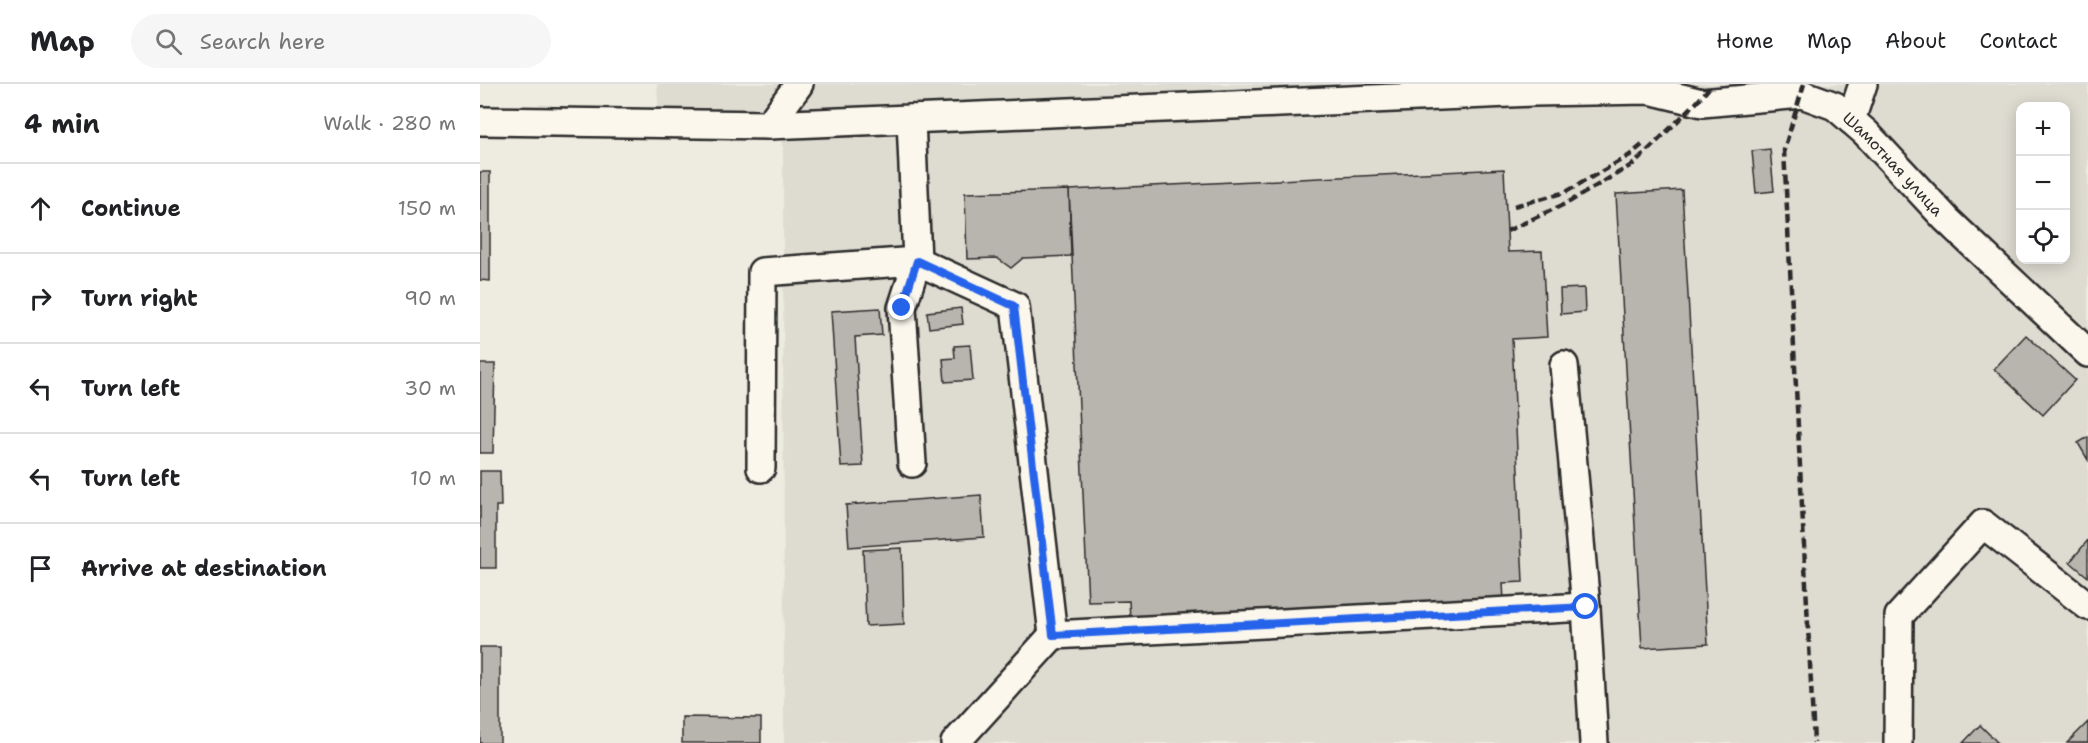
<!DOCTYPE html>
<meta charset="utf-8">
<style>
body{margin:0;font-family:"Shantell Sans",sans-serif;background:#f6f6f6;color:#202124}
.controls{position:absolute;right:18px;top:18px;display:grid;overflow:hidden;border-radius:12px;box-shadow:0 3px 15px #0003}
.controls button{width:54px;height:54px;display:grid;place-items:center;padding:0;border:0;border-bottom:2px solid #e0e0e0;background:#fff;color:#202124;font:30px sans-serif}
.stop{position:absolute;width:18px;height:18px;margin:-14px;border:4px solid #2563eb;border-radius:50%;background:#fff}
.stop.end{background:#2563eb;border-color:#fff;box-shadow:0 2px 6px #0008}
.list{margin:0;padding:0;list-style:none}
h2{display:flex;justify-content:space-between;align-items:center;height:78px;margin:0;padding:0 24px;font-size:26px}
h2 small{font-size:20px;font-weight:400;color:#757577}
.list li{display:grid;grid-template-columns:39px 1fr auto;gap:18px;align-items:center;box-sizing:border-box;height:90px;padding:0 24px;border-top:2px solid #e0e0e0}
.list b{display:block;font-size:22px;white-space:nowrap}
.list em{font-size:20px;font-style:normal;color:#757577}
.icon{flex:none;width:33px;height:33px;fill:none;stroke:currentColor;stroke-width:2;stroke-linecap:round;stroke-linejoin:round}
.map{position:relative;flex:none;width:1608px;height:659px;overflow:hidden}
header{display:flex;align-items:center;gap:36px;box-sizing:border-box;height:84px;padding:0 30px;background:#fff;border-bottom:2px solid #e0e0e0}
header strong{font-size:28px}
nav{display:flex;gap:33px;margin-inline-start:auto;font-size:21px}
.search{width:420px;height:54px;background:#f6f6f6;display:flex;align-items:center;gap:15px;box-sizing:border-box;padding:0 21px;border-radius:33px;color:#757577;font-size:22px}
main{display:flex}
aside{flex:1;background:#fff}
.map>svg:first-child{display:block}
.built{fill:#dedbd1;fill-rule:evenodd}
.building{fill:#b8b5ae;stroke:#2b2b2b;stroke-width:1.5}
.lines{fill:none;stroke-linecap:round;stroke-linejoin:round}
.minor-casing{stroke:#2b2b2b;stroke-width:32}
.minor{stroke:#fbf7ec;stroke-width:27}
.rail{stroke:#2b2b2b;stroke-width:4.5;stroke-dasharray:9 4.5;stroke-linecap:butt}
.route{stroke:#2563eb;stroke-width:8}
.labels{text-anchor:middle;dominant-baseline:central;stroke-width:4.5;stroke-linejoin:round;paint-order:stroke}
.street-label{font-size:16px;fill:#2b2b2b;stroke:#fbf7ec}
</style>
<header>
<strong>Map</strong>
<div class="search"><svg class="icon" aria-label="search" viewBox="0 0 24 24"><circle cx="10" cy="10" r="6"/><path d="M15 15l6 6"/></svg>Search here</div>
<nav><a>Home</a><a>Map</a><a>About</a><a>Contact</a></nav>
</header>
<main>
<aside>
<h2>4 min<small>Walk · 280 m</small></h2>
<ul class="list">
<li><svg class="icon" aria-label="ahead" viewBox="0 0 24 24"><path d="M12 20V5M6 11l6-6 6 6"/></svg><div><b>Continue</b></div><em>150 m</em></li>
<li><svg class="icon" aria-label="right" viewBox="0 0 24 24"><path d="M7 20v-9h11M14 6l5 5-5 5"/></svg><div><b>Turn right</b></div><em>90 m</em></li>
<li><svg class="icon" aria-label="left" viewBox="0 0 24 24"><path d="M17 20v-9H6M10 6l-5 5 5 5"/></svg><div><b>Turn left</b></div><em>30 m</em></li>
<li><svg class="icon" aria-label="left" viewBox="0 0 24 24"><path d="M17 20v-9H6M10 6l-5 5 5 5"/></svg><div><b>Turn left</b></div><em>10 m</em></li>
<li><svg class="icon" aria-label="arrive" viewBox="0 0 24 24"><path d="M6 21V4h12l-3 4 3 4H6"/></svg><div><b>Arrive at destination</b></div></li>
</ul>
</aside>
<div class="map">
<svg width="1608" height="659" viewBox="0 0 1608 659">
<rect width="100%" height="100%" fill="#eeebe0"/>
<filter id="ink" filterUnits="userSpaceOnUse"><feTurbulence type="fractalNoise" baseFrequency=".0167" numOctaves="2"/><feDisplacementMap in="SourceGraphic" scale="12" xChannelSelector="R" yChannelSelector="G"/><feConvolveMatrix kernelMatrix="1 2 1 2 8 2 1 2 1" color-interpolation-filters="sRGB"/></filter>
<g filter="url(#ink)">
<path class="built" d="M177,0H1608V659H304L303,45L180,50ZM1540,22H1586V176H1540Z"/>
<g class="building">
<path d="M1290,65L1294,107L1276,109L1272,67Z"/>
<path d="M1024,85L1028,168L1062,167L1067,253L1032,255L1043,498L1023,499L1024,517L650,535L649,517L608,518L589,106Z"/>
<path d="M0,88H10V197L0,196Z"/>
<path d="M589,106L591,172L543,174L531,184L517,174L487,175L485,109Z"/>
<path d="M1202,106L1228,560L1162,564L1136,110Z"/>
<path d="M1104,204L1105,228L1081,230L1080,205Z"/>
<path d="M400,224L402,251L375,253L383,382L361,383L351,227Z"/>
<path d="M481,224L483,240L449,244L447,228Z"/>
<path d="M1546,251L1595,296L1563,331L1514,285Z"/>
<path d="M490,261L493,296L465,298L463,275L475,274L474,262Z"/>
<path d="M0,280H15L13,369H0Z"/>
<path d="M1608,353V376L1598,359Z"/>
<path d="M0,387H20L21,422H16V484H0Z"/>
<path d="M501,411L504,453L369,463L366,421Z"/>
<path d="M1608,456V493L1590,478Z"/>
<path d="M422,464L424,540L386,542L383,466Z"/>
<rect x="0" y="563" width="20" height="96"/>
<path d="M202,633L281,634V659H202Z"/>
<path d="M1608,638V659H1587Z"/>
<path d="M1500,641L1518,659H1483Z"/>
</g>
<g class="lines">
<defs>
<g id="minor">
<path d="M431,35L437,177L422,224L432,379"/>
<path d="M1371,36L1383,0"/>
<path id="s1" d="M0,37L289,41L1053,8L1169,6L1222,19L1322,10L1355,22L1386,49L1466,135L1608,269"/>
<path d="M289,41L319,0"/>
<path d="M1084,281L1106,523"/>
<path d="M281,384L282,188L437,177L535,222L573,551L1106,523L1114,659"/>
<path d="M475,659L573,551"/>
<path d="M1418,659L1419,532L1503,440L1608,522"/>
</g>
</defs>
<use href="#minor" class="minor-casing"/>
<use href="#minor" class="minor"/>
<g class="rail">
<path d="M1324,0L1304,66L1334,659"/>
<path d="M1034,122L1086,108L1150,71L1162,61"/>
<path d="M1027,147L1089,118L1155,79L1217,18L1229,4"/>
</g>
</g>
</g>
<g class="lines" filter="url(#ink)">
<path class="route" d="M422,224L437,177L534,222L573,551L1106,523"/>
</g>
<g class="labels">
<g class="street-label">
<text stroke="none"><textPath href="#s1" startOffset="1442">Шамотная улица</textPath></text>
</g>
</g>
</svg>
<div class="controls">
<button>+</button>
<button>−</button>
<button><svg class="icon" aria-label="locate" viewBox="0 0 24 24"><circle cx="12" cy="12" r="6"/><path d="M12 2v4M12 18v4M2 12h4M18 12h4"/></svg></button>
</div>
<div class="stop" style="left:1106px;top:523px"></div>
<div class="stop end" style="left:422px;top:224px"></div>
</div>
</main>
